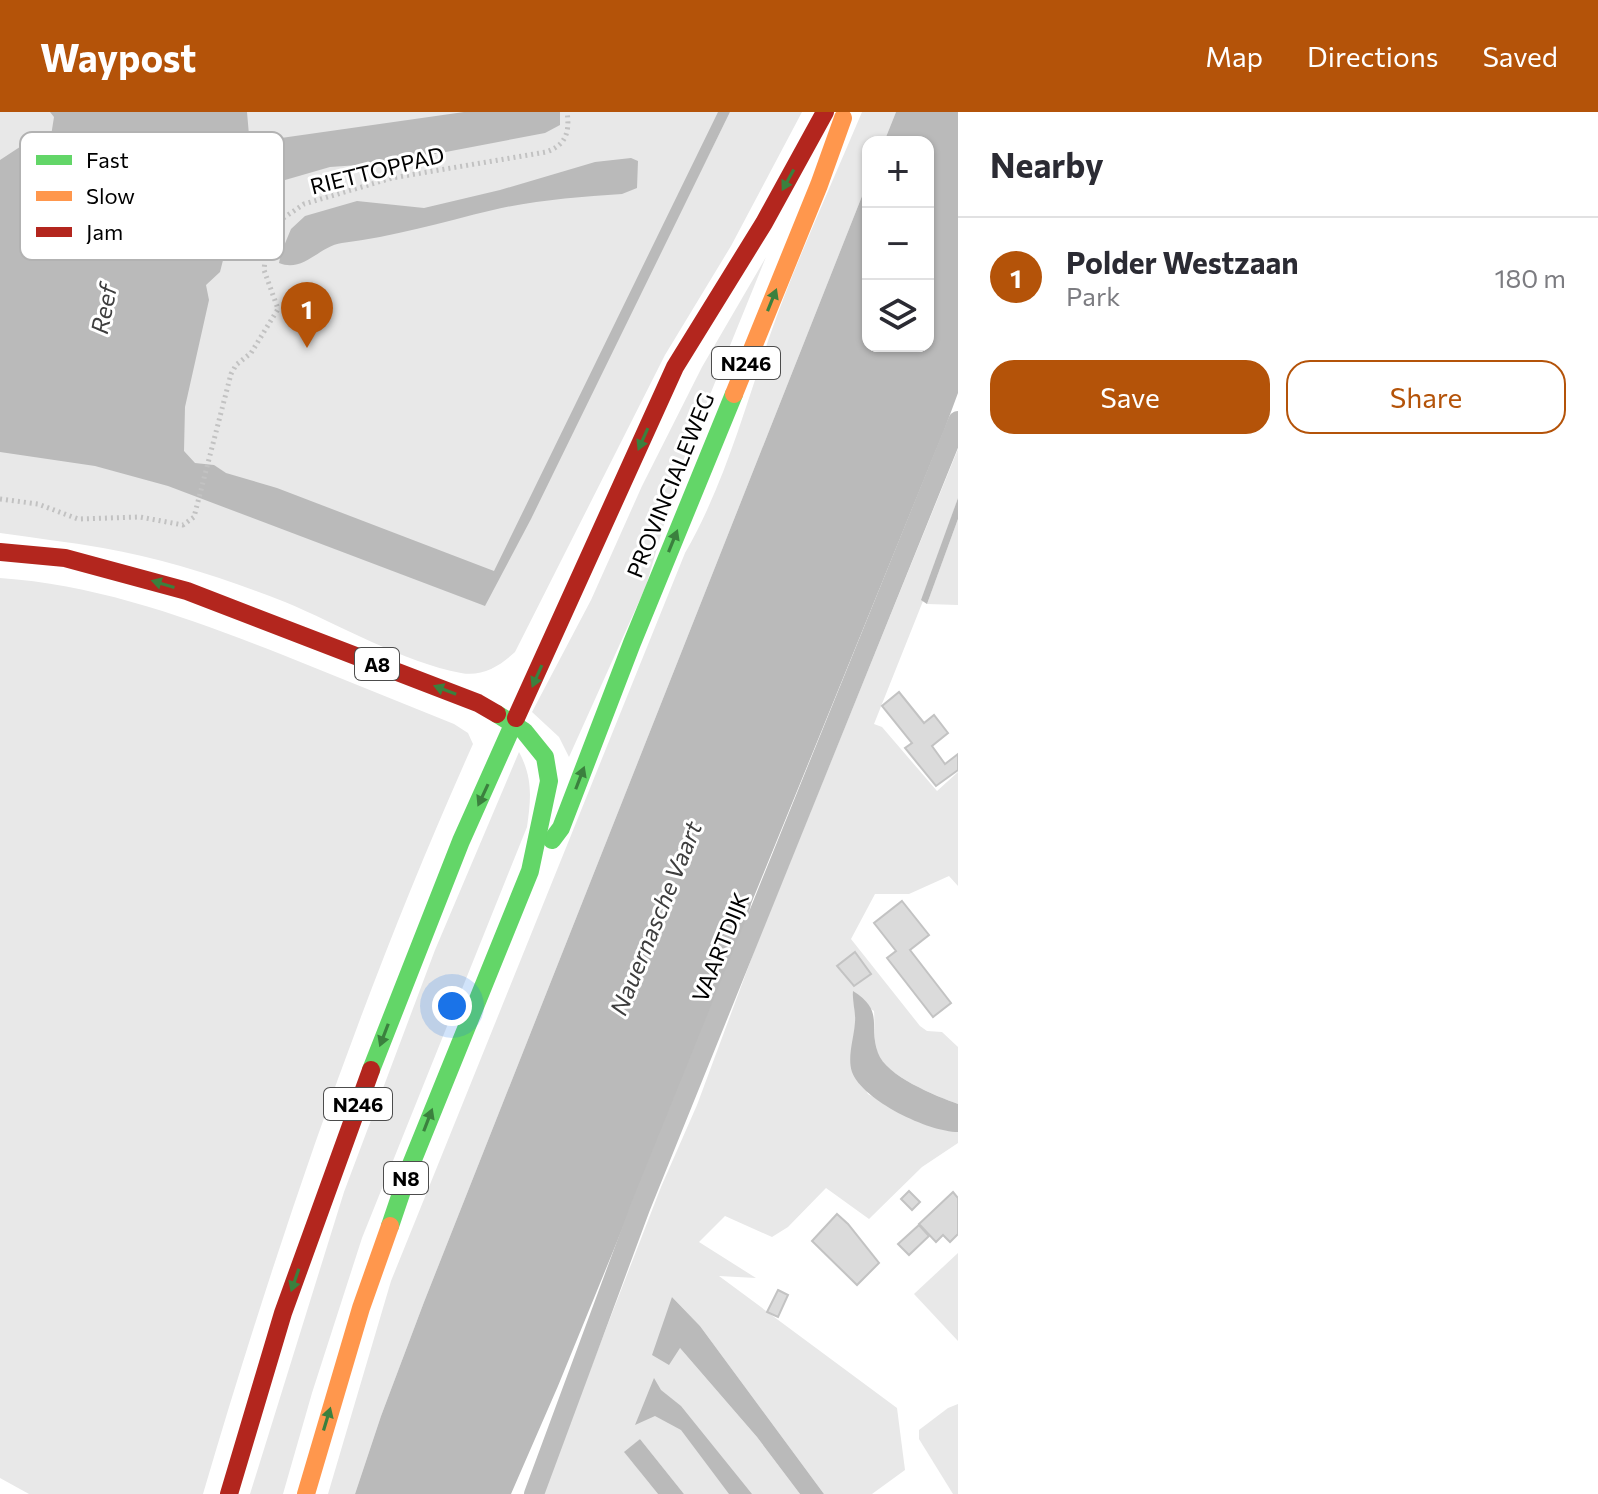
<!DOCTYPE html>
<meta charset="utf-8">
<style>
body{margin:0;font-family:Commissioner,sans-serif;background:#f2f2f3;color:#2b2b33}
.controls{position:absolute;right:24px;top:24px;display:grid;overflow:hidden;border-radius:16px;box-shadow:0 2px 6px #0004}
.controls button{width:72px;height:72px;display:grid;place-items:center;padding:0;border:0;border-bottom:2px solid #e1e1e2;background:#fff;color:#2b2b33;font:40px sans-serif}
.you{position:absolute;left:452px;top:894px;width:28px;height:28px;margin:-20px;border:6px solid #fff;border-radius:50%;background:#1a73e8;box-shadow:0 0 0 12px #1a73e833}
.badge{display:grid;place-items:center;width:52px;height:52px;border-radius:50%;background:#b45309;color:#fff;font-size:26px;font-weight:700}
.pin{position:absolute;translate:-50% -66px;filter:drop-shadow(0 2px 4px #0008)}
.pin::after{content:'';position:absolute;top:42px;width:28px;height:24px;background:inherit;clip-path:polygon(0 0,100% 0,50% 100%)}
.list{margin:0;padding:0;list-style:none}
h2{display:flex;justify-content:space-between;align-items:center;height:104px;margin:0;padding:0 32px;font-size:34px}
h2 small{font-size:26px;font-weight:400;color:#7c7c81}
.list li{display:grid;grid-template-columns:52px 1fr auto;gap:24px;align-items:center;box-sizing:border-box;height:120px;padding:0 32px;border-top:2px solid #e1e1e2}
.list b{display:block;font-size:30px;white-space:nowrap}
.list p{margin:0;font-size:26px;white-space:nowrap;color:#7c7c81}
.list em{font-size:26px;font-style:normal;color:#7c7c81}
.actions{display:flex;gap:16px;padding:24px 32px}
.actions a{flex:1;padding:18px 0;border:2px solid #b45309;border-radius:24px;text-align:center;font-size:28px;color:#b45309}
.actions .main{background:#b45309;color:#fff}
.icon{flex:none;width:44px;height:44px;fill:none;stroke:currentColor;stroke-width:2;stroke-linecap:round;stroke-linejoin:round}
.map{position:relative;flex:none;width:958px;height:1382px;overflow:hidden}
header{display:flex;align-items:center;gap:48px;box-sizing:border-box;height:112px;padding:0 40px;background:#b45309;color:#fff}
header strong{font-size:38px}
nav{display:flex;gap:44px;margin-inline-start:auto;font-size:28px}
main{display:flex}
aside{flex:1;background:#fff}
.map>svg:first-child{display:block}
.green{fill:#e8e8e8}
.water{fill:#bababa}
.building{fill:#dbdbdb;stroke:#c3c3c3;stroke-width:2}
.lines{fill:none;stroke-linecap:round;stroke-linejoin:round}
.path{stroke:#c2c2c2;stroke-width:5;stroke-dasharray:2 4;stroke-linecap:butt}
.street{stroke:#bdbdbd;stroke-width:20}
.fast{stroke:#63d668;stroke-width:18}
.slow{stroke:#ff974d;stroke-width:18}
.jam{stroke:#b3261e;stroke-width:18}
.oneway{fill:#3b803e}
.labels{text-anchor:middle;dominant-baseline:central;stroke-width:6;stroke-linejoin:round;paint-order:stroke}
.shield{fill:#fff;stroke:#4c4c4c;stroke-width:2}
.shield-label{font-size:20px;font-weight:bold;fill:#000}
.street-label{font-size:22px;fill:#000;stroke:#fff}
.water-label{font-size:24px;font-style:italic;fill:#3d3d3d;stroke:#fff}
.key{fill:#fff;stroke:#b2b2b2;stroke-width:2}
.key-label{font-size:22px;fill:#000}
</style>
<header>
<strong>Waypost</strong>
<nav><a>Map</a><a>Directions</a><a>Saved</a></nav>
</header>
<main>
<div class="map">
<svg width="958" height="1382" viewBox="0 0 958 1382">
<rect width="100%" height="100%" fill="#fff"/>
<g class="green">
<path d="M0,0H722L679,103L730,0H802L731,134L665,243L515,540C500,554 482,565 461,561C405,551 338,512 285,490C227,467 165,447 103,436C69,430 34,426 0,421Z"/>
<path d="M862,0H896L884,30H868V69L424,1190L381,1304L355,1382H328L391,1169L685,441C724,373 744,299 769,226C795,151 831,74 862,0Z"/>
<path d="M766,145L681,354L646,474L569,645L559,625L532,600L591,488L642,374L702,255Z"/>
<path d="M958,337V386L923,489L874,612L882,615L937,679L958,660V774L949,764L909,782H875L851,827L920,914L927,919L942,920L958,935V992C936,984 889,965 878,943C873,931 875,911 874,899L853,886L856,907L851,946L868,982L896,998L958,1020V1031L922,1055L869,1107L826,1076L788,1115L772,1125L725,1104L699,1130L756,1166L719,1164L897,1296L905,1358L872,1382H824L700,1214L672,1185L680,1236L757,1325L800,1382H684L640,1327L625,1341L658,1382H542L661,1075L697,993L758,829Z"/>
<path d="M958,407V493L927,492Z"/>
<path d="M0,466C100,473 191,507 283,543C340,566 397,589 454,612L468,621L473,632C364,875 278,1127 203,1382H29L0,1366Z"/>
<path d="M519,640C533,666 531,687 527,715L362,1126L312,1281L283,1382H250L344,1080L435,838Z"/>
<path d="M958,1141V1229L914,1182Z"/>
<path d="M958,1292V1382H953L919,1327V1318L948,1296Z"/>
</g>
<g class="water">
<path d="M50,0H247L249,23L260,29L464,0H560V13L545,21L388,51L330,55L254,77L238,89L220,160L206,173L209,188L185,295L184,339L195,351L214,353L226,361L277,376L494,459L718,0H730L531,407L485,494L168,374L95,354L0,340V48L32,27L51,24L54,5Z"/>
<path d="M896,0H958V281L945,316L751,792L745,817L558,1274L511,1382H355L381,1304L424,1190L868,69V234H928V30H884Z"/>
<path d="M631,46L638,49L637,76L622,82C579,85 535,88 493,98C442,110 393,125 342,131C319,134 304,161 279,151L281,141L291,117L305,104L357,89L424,96L500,78L595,50Z"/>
<path d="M958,386V407L927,492L921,488Z"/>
<path d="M853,879C885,899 868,913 878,941C886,964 936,984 958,992V1020C929,1020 863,989 852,960C847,945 854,926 855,910C856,900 852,890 853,879Z"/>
<path d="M672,1185L700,1214L824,1382H800L757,1325L680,1236L669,1253L652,1243Z"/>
<path d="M654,1266L661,1278L681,1294L752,1382H729L681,1318L655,1304L635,1313Z"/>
<path d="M640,1327L684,1382H658L624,1340Z"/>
</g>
<g class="building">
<path d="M899,580L924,611L934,603L948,621L932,634L945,652L958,642V658L936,674L905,636L912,631L882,594Z"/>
<path d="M902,789L929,823L910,838L951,891L933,905L887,846L896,839L874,811Z"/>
<path d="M855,840L871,862L854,874L837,854Z"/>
<path d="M909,1079L920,1090L912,1098L901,1087Z"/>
<path d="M953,1080L958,1086V1122L950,1130L943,1123L936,1130L919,1112Z"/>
<path d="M837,1102L848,1112L879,1151L857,1173L812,1129Z"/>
<path d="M919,1113L929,1124L909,1143L898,1132Z"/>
<path d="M778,1178L788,1183L778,1205L767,1200Z"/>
</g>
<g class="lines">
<path class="path" d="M0,387L38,392L78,407L140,405L183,413L194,405L231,262L236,253L251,241L278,197L264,158L267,129L282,107L304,92L392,66L546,40C566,33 570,20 567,0"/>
<path class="street" d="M534,1382L640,1096L958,309"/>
<g class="fast">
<path d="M552,728L561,716L632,531L734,282"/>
<path d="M371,958L461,729L516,606"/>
<path d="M390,1114L410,1055L530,759L549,669L545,645L524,619L497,602"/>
</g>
<g class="slow">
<path d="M734,282L819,73L843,6"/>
<path d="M306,1382L361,1196L390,1114"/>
</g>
<g class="jam">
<path d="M0,440L65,446L187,479L478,591L497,602"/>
<path d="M516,606L675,255L764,111L825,0"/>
<path d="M229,1382L283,1201L371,958"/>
</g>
</g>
<defs><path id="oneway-solid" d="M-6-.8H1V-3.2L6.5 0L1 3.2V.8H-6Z" transform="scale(2)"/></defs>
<g class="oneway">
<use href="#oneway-solid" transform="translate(788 68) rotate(119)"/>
<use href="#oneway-solid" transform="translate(772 188) rotate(-68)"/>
<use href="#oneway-solid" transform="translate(643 327) rotate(114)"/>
<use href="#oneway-solid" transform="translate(673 429) rotate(-68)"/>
<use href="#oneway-solid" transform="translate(163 472) rotate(-163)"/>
<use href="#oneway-solid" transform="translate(537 564) rotate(114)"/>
<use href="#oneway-solid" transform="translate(445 578) rotate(-159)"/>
<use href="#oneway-solid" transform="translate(580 666) rotate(-69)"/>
<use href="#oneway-solid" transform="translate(483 683) rotate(115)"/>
<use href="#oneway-solid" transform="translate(384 923) rotate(111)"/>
<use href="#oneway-solid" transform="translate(428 1008) rotate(-69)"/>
<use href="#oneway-solid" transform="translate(295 1168) rotate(109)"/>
<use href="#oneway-solid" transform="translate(327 1307) rotate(-73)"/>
</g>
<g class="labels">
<g class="shield">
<rect x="712" y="235" width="68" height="32" rx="6"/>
<rect x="355" y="536" width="44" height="32" rx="6"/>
<rect x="324" y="976" width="68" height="32" rx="6"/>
<rect x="384" y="1050" width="44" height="32" rx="6"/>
</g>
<g class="shield-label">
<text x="746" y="251">N246</text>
<text x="377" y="552">A8</text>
<text x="358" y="992">N246</text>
<text x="406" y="1066">N8</text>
</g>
<g class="street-label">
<text transform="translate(377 58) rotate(-14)">RIETTOPPAD</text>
<text transform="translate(670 373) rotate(-68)">PROVINCIALEWEG</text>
<text transform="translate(720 835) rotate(-68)">VAARTDIJK</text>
</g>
<g class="water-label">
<text transform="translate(103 197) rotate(-79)">Reef</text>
<text transform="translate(655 806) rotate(-68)">Nauernasche Vaart</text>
</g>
</g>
<rect x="20" y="20" width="264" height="128" rx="12" class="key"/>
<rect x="36" y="43" width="36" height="10" fill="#63d668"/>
<rect x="36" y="79" width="36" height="10" fill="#ff974d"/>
<rect x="36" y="115" width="36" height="10" fill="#b3261e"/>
<g class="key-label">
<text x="86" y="56">Fast</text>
<text x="86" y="92">Slow</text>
<text x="86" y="128">Jam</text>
</g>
</svg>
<div class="controls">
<button>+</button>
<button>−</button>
<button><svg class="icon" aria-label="layers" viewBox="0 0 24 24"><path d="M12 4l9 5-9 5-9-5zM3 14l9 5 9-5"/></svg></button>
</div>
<div class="you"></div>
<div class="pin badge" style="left:307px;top:236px">1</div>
</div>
<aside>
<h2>Nearby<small></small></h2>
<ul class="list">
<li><span class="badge">1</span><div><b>Polder Westzaan</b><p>Park</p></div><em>180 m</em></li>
</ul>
<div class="actions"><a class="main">Save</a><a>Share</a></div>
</aside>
</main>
